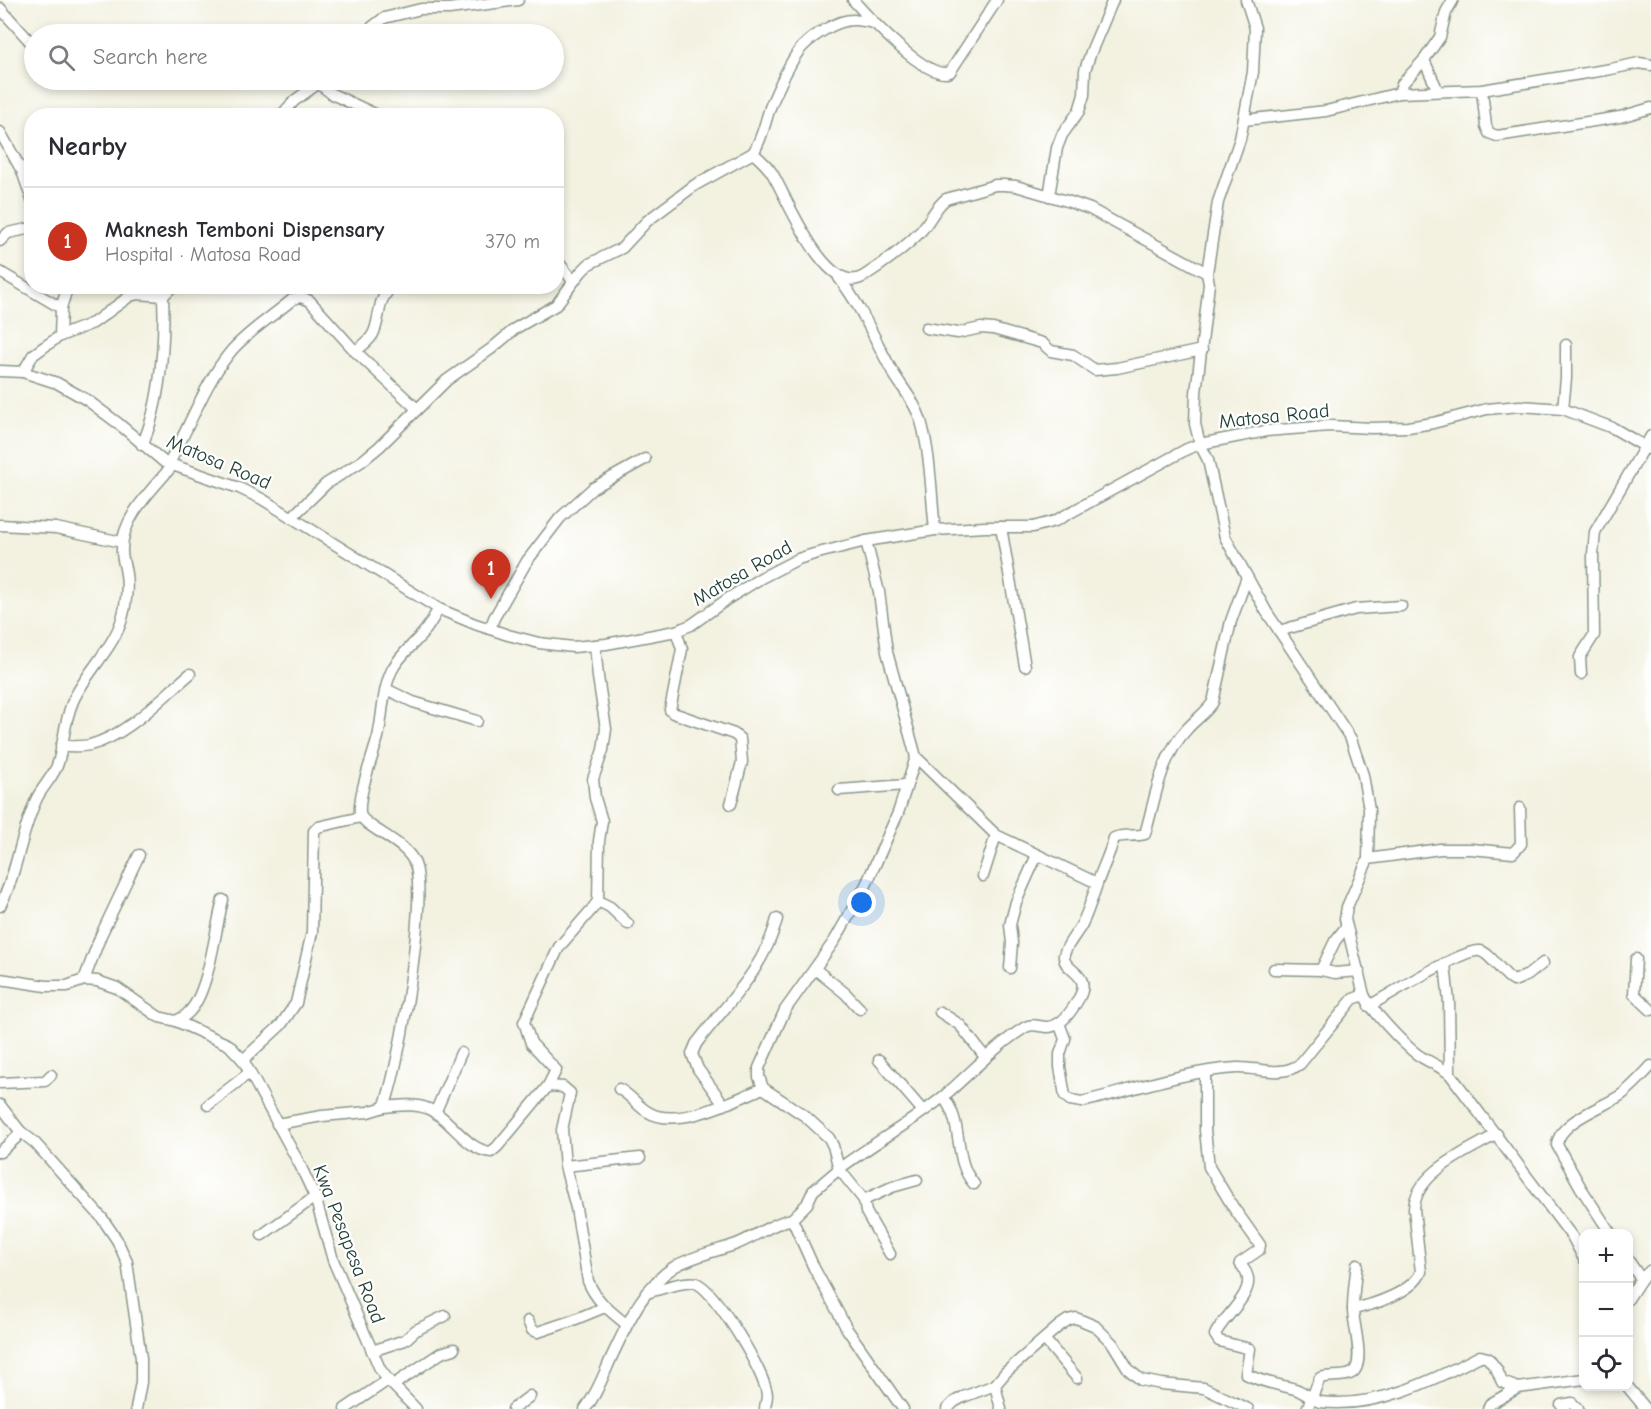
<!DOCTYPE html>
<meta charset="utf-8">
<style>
body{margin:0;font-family:"Comic Neue",sans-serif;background:#f7f7f7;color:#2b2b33}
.controls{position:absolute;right:18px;bottom:18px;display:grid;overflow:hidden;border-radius:12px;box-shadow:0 3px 9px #0003}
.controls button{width:54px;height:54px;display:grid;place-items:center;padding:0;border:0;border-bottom:2px solid #e1e1e2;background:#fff;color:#2b2b33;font:30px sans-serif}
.you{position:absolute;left:862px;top:903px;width:21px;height:21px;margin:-15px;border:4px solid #fff;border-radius:50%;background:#1a73e8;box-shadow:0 0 0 9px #1a73e833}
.badge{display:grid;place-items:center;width:39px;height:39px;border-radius:50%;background:#c8321e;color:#fff;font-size:20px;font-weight:700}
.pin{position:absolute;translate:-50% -50px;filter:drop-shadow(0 2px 3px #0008)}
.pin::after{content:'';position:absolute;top:32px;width:21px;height:18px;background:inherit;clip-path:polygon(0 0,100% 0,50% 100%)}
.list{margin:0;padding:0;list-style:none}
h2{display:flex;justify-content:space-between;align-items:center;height:78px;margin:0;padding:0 24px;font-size:26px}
h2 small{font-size:20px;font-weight:400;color:#7c7c81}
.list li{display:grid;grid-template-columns:39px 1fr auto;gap:18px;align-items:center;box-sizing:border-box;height:108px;padding:0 24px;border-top:2px solid #e1e1e2}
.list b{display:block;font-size:22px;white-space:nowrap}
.list p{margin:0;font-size:20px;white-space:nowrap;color:#7c7c81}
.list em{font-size:20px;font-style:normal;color:#7c7c81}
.icon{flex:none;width:33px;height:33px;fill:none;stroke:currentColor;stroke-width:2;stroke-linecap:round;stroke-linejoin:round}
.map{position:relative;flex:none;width:1651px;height:1409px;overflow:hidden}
.search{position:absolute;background:#fff;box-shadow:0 3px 9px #0003;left:24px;top:24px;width:540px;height:66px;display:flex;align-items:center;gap:15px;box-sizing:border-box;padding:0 21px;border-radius:33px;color:#7c7c81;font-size:22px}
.panel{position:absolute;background:#fff;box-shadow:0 3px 9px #0003;left:24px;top:108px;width:540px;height:186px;border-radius:24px}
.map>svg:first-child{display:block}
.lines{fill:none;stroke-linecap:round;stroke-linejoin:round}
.minor-casing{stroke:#89978a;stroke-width:13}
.minor{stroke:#fff;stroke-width:10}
.labels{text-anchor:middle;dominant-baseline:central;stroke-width:4.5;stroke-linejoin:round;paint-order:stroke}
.street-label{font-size:20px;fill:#1f3d34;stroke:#fff}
</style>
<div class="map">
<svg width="1651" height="1409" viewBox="0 0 1651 1409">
<rect width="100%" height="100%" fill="#fff"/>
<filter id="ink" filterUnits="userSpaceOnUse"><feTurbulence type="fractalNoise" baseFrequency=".0167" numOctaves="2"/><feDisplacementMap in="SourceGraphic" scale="12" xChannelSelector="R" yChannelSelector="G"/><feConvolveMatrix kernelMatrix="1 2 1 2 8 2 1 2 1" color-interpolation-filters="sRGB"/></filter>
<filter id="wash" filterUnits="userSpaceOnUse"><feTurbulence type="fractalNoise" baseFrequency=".008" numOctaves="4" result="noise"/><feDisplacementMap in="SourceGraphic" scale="24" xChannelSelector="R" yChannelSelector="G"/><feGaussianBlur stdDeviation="1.35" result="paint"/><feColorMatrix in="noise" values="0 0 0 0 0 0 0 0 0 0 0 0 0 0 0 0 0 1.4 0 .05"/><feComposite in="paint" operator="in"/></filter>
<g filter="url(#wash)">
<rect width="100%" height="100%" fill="#f3f1e0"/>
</g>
<g filter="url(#ink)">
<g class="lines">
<defs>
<g id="minor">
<path d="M853,0C868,17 928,82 950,72L997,0"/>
<path d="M1246,0L1255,28L1253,72L1240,139L1218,202L1207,273L1209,284L1196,393L1195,424L1200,444L1208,460L1225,537L1266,611L1351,739L1363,775L1369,810L1368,859L1347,907L1345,919L1364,995C1372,1011 1403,1044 1418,1055C1429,1062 1440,1066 1450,1074L1573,1238L1584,1259"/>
<path d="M0,8L34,46"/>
<path d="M363,34L384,18L421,9H449L518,0"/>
<path d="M318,83L332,94L379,116"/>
<path d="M1482,90L1486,126L1489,133L1497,136L1620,117L1651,108"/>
<path d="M1438,91L1424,60L1440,37L1446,12L1453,0"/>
<path d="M1399,93L1402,84L1424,60"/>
<path d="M281,116L294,101L323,80"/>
<path d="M1244,120L1326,111L1399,93L1482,90L1611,69L1639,63L1651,65"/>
<path d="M0,132L22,171L32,200"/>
<path d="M753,153C763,138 765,121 771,105C778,89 790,60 802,47C814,35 838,19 855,20C861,20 868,22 874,23"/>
<path d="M1049,196L1057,148L1062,135L1079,111L1084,95L1085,70L1091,52L1113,0"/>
<path d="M0,241L8,233L32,228"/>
<path d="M556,259L573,281"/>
<path d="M0,272L61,308"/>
<path d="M839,278C861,306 874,338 891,369C901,387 915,401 921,421C931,456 931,494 935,530"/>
<path d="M926,328L958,333L981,328L993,329L1042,343L1051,351L1073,355L1095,370L1117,368L1202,350"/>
<path d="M60,336L61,308L68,286"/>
<path d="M355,351C379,335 375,328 381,303C383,297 387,292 391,286"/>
<path d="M0,371L23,372L57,383L87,400L119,424L164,462L239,488L262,499L439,609L475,624L508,635L539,643L573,647L606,644L676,631L691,625L729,598L761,578L798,559L814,554L866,541L935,530L985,527H1033L1055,521L1187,449L1200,444L1266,431L1330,426L1372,428L1408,427L1433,423L1487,409L1520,406L1563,409L1613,428L1651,450"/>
<path d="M23,372L33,355L44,347L60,336L93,323L130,296L138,294L163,296L173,286"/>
<path d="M1563,409L1566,378V345"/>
<path d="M142,445C161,404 165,340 163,296"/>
<path d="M168,465C190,427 204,383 232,350C250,330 273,316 293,299L301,297L310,301L355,351L417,409"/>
<path d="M292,517L326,484L362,461L379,447L447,380L491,349L516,328L556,305L581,272L589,264L622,248L647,221L695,185L753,153C760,159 767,165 772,173C786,195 826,300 864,276C884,263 904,249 921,231C930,221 935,207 946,199L995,185H1004L1016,186L1067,201L1090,209L1207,273"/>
<path d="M0,525L56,528L122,542"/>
<path d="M1001,527L1025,666"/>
<path d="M866,541L879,592L887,652L916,757L996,835L1097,883"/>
<path d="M490,629L494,618L527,561L560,518L593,488L645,459"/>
<path d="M676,631L682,649L670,710L673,713L734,734L740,739L742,762L731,804"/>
<path d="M1279,631L1356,609L1401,606"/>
<path d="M1581,674L1580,657L1594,635L1593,554L1595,532L1651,436"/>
<path d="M386,689L413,702L477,721"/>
<path d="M61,746C70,746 81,747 90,745C128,735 160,699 190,674"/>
<path d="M839,790L906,785"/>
<path d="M1368,859L1440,849H1471L1513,853L1521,844L1520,808"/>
<path d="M983,876L996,835"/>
<path d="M598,901L610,907L628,924"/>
<path d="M0,906C17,874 21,831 37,798C43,786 54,776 58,763C64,743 64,721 73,701C86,672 113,649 122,619C126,606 128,587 126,574C125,566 122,559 122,551C121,518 152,490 172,466"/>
<path d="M1636,959L1634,994L1651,1010"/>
<path d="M1445,964L1449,1002L1450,1074"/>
<path d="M1010,968L1012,943L1010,925L1016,902L1037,855"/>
<path d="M815,969L845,993L860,1009"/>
<path d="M1274,969L1321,970L1335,941L1346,927"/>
<path d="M1321,970L1335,973L1359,971"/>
<path d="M0,979L46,986H67L84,980L97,981L117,988L159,1017L176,1021C180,1019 185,1016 188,1013C209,994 215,929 223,900"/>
<path d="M84,980L101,935L139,855"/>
<path d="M1369,1006C1387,996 1464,948 1480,951C1491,953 1503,976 1514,981L1528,975L1543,963"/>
<path d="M940,1012L960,1025L985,1057"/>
<path d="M176,1021L229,1045L243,1060L300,1165L315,1197L333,1260L380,1369L388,1380L416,1409"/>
<path d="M1059,1023L1065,1039L1060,1054V1067L1065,1096L1070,1100L1082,1102C1132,1090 1185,1071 1237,1068C1258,1067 1281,1078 1300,1064L1353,999L1364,995"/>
<path d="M243,1060L281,1025L296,1003L312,932L314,831L318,827L361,817"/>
<path d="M879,1060L923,1111"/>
<path d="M1205,1073V1130L1209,1167L1233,1207L1260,1245L1259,1250L1240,1263C1242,1268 1246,1270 1247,1275C1255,1294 1220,1320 1215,1335L1219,1341L1250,1349L1246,1374C1262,1383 1279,1384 1295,1389C1304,1392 1311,1399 1320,1402C1376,1409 1432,1381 1480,1356L1488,1358L1497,1370L1502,1382L1518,1388"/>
<path d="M0,1083L45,1081L51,1075"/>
<path d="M548,1086L563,1087L570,1093L562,1130L565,1166L576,1208L588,1281C596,1301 610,1311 626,1324"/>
<path d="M619,1089C631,1095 637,1106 648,1112C677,1130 735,1100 763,1088"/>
<path d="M943,1097C965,1123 952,1159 974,1184"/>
<path d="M0,1105L20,1131L35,1143L102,1218L117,1240L127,1262L141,1358V1382L136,1409"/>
<path d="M208,1105L249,1073"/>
<path d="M724,1105L698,1069L692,1054L696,1044C727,1003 764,970 777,919"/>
<path d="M384,1107C397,1106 413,1103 426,1108C450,1116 465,1150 491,1152L497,1147L548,1086L556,1070L531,1043L524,1022L559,947L593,908L598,901L599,841L602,821L595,798L593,779L603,750L606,729L598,677L595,645"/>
<path d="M435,1113L461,1053"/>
<path d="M277,1124L322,1116L368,1112L384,1107C399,1071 428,897 415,864C406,840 361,827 360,813C358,794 373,756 378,737C383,715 382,691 392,670C399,656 414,644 424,632C430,625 434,616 439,609"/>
<path d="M0,1152L16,1138L20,1131"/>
<path d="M565,1166L640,1158"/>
<path d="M864,1200L892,1187L917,1180"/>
<path d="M792,1219L807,1204L813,1191L839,1169L833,1146L829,1138L805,1116L763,1088L759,1077V1068L785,1010L835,940L866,885L898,813L916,757"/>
<path d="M1611,1234L1581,1188L1557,1145C1559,1121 1604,1107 1621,1095C1632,1087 1642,1076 1651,1066"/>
<path d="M262,1235L315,1197"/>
<path d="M890,1254L866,1212L864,1200L839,1169C873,1143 911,1123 944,1096C971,1073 994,1047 1024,1028C1032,1023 1037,1026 1046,1027C1061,1028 1073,1009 1079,998C1093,972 1062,972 1064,955C1065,947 1078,932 1082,924C1089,910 1093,895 1098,881C1103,867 1110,853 1114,838C1125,834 1135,837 1145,834C1156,797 1160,758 1187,729C1196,719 1206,713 1213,702L1231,621L1247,577"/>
<path d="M1628,1260L1641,1279"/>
<path d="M646,1293C658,1290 685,1280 696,1283C715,1290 766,1374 767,1395C767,1400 765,1405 765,1409"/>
<path d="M1628,1299L1641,1279L1651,1270"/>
<path d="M1353,1309C1373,1305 1413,1292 1421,1272L1414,1209C1415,1172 1469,1151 1497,1134"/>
<path d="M528,1321L532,1330L538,1332L571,1321L605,1307"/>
<path d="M1045,1340L1077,1378"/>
<path d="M372,1351L405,1340L416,1330L445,1316"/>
<path d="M393,1385L441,1353L454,1349"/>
<path d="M995,1385L1001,1409"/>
<path d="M1627,1386L1646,1409"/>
<path d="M1561,1405L1572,1403L1578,1409"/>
<path d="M345,1409L388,1380"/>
<path d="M513,1409L530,1396"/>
<path d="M585,1409C597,1394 604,1374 612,1356C628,1323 642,1288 674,1267C690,1257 716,1251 734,1245C754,1238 771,1223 792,1219L814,1268L847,1329L903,1409"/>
<path d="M947,1409L954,1402L963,1397L995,1385L1006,1372L1059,1326L1068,1320L1076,1318L1095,1326L1113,1344L1129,1370L1141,1380L1161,1384L1204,1388L1248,1409"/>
<path d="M1307,1409L1320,1378C1329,1375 1345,1378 1352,1373C1366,1364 1353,1324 1353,1310C1353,1294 1355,1279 1357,1264"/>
<path d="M1488,1409L1490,1404L1518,1388L1584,1379"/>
</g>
</defs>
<use href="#minor" class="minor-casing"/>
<use href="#minor" class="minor"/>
</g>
</g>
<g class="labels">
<g class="street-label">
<text transform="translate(1274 416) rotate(-6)">Matosa Road</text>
<text transform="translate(219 462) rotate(23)">Matosa Road</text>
<text transform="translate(742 573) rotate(-30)">Matosa Road</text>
<text transform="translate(349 1244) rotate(69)">Kwa Pesapesa Road</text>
</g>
</g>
</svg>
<div class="controls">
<button>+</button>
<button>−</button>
<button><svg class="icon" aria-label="locate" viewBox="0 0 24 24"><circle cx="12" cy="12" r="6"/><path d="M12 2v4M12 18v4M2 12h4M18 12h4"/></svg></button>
</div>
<div class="you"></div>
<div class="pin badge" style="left:491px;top:599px">1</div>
<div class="search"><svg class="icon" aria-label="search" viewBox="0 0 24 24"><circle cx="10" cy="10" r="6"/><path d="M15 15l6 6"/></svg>Search here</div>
<section class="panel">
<h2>Nearby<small></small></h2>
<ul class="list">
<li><span class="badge">1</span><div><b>Maknesh Temboni Dispensary</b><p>Hospital · Matosa Road</p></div><em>370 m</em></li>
</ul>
</section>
</div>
